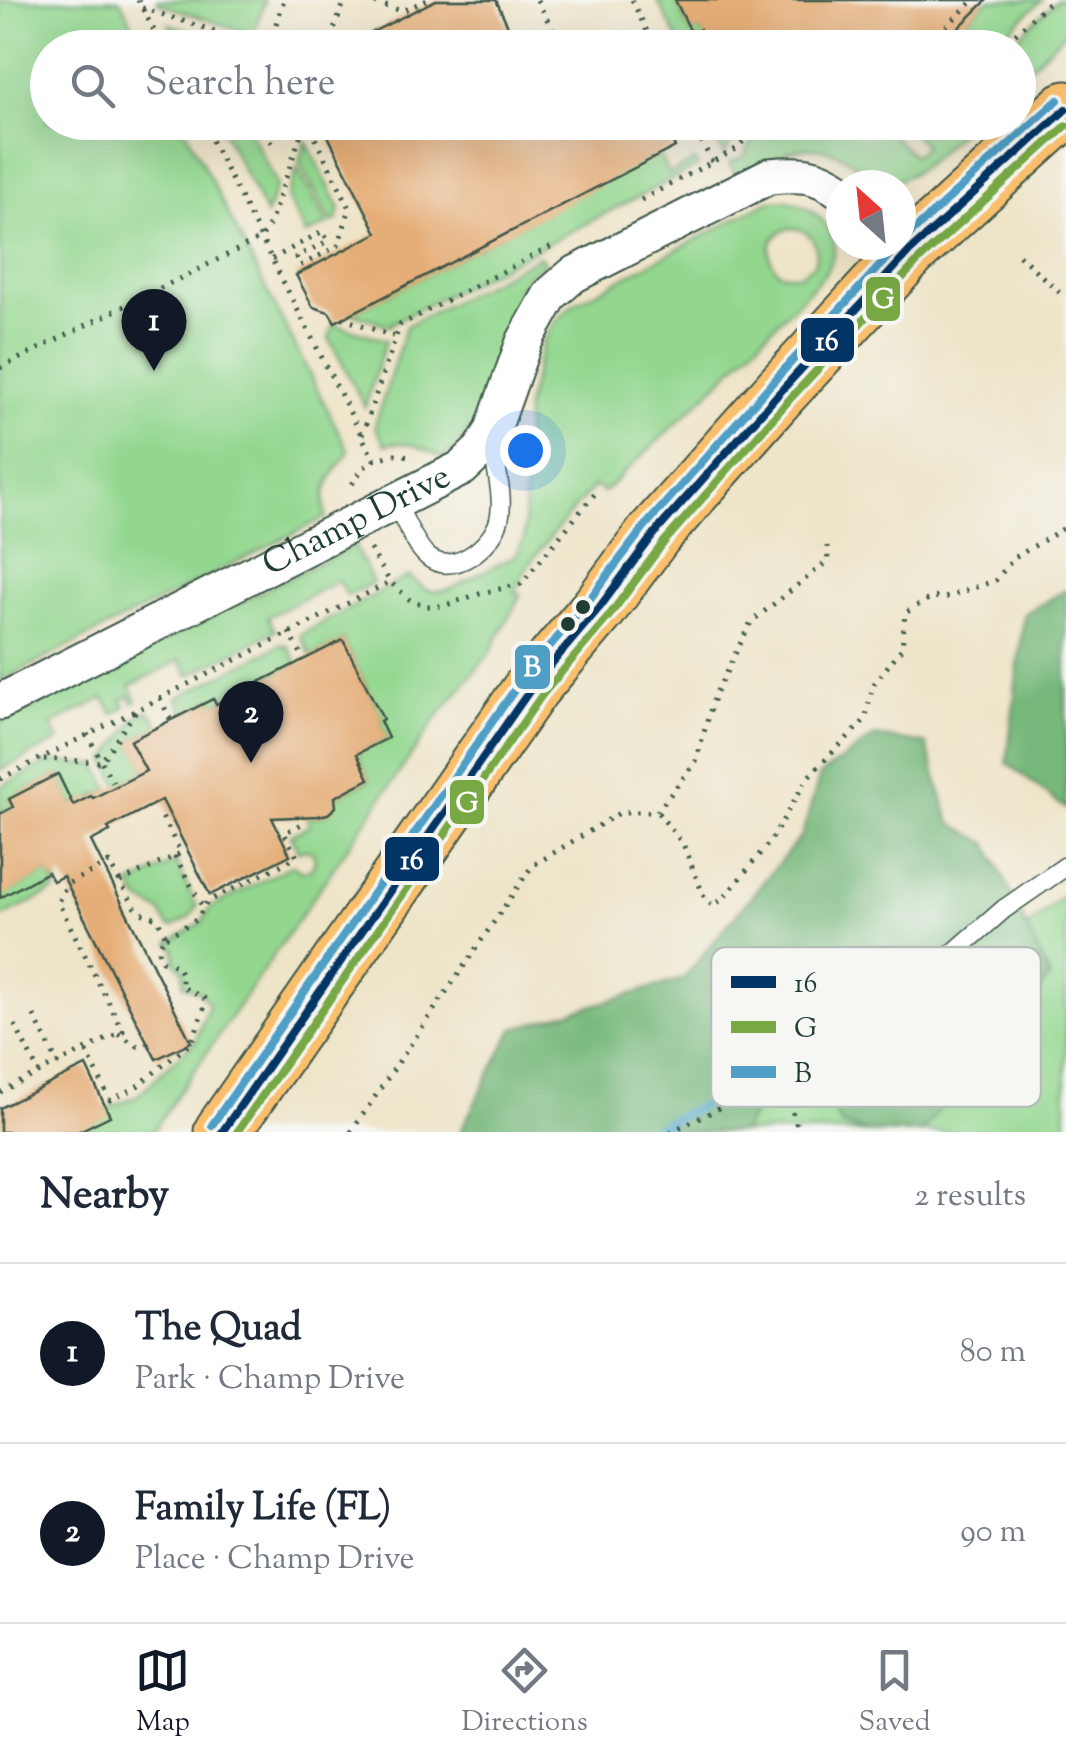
<!DOCTYPE html>
<meta charset="utf-8">
<style>
body{margin:0;font-family:"Sorts Mill Goudy",serif;background:#f6f6f7;color:#1f2937}
.compass{position:absolute;left:826px;top:170px;width:90px;height:90px;border-radius:50%;background:#fff;box-shadow:0 10px 40px #0002;rotate:333deg}
.you{position:absolute;left:525px;top:450px;width:35px;height:35px;margin:-25px;border:8px solid #fff;border-radius:50%;background:#1a73e8;box-shadow:0 0 0 15px #1a73e833}
.badge{display:grid;place-items:center;width:65px;height:65px;border-radius:50%;background:#111827;color:#fff;font-size:32px;font-weight:700}
.pin{position:absolute;translate:-50% -82px;filter:drop-shadow(0 2px 5px #0008)}
.pin::after{content:'';position:absolute;top:52px;width:35px;height:30px;background:inherit;clip-path:polygon(0 0,100% 0,50% 100%)}
.list{margin:0;padding:0;list-style:none}
h2{display:flex;justify-content:space-between;align-items:center;height:130px;margin:0;padding:0 40px;font-size:42px}
h2 small{font-size:32px;font-weight:400;color:#747a83}
.list li{display:grid;grid-template-columns:65px 1fr auto;gap:30px;align-items:center;box-sizing:border-box;height:180px;padding:0 40px;border-top:2px solid #e0e1e3}
.list b{display:block;font-size:38px;white-space:nowrap}
.list p{margin:0;font-size:32px;white-space:nowrap;color:#747a83}
.list em{font-size:32px;font-style:normal;color:#747a83}
.icon{flex:none;width:55px;height:55px;fill:none;stroke:currentColor;stroke-width:2;stroke-linecap:round;stroke-linejoin:round}
.map{position:relative;flex:none;width:1066px;height:1132px;overflow:hidden}
.search{position:absolute;background:#fff;box-shadow:0 10px 40px #0002;left:30px;right:30px;top:30px;height:110px;display:flex;align-items:center;gap:25px;box-sizing:border-box;padding:0 35px;border-radius:55px;color:#747a83;font-size:38px}
.sheet{height:490px;background:#fff}
nav{display:flex;justify-content:space-around;align-items:center;box-sizing:border-box;height:140px;border-top:2px solid #e0e1e3;background:#fff;font-size:28px;color:#747a83}
nav a{display:grid;justify-items:center;gap:5px}
nav .on{color:#111827}
.map>svg:first-child{display:block}
.green{fill:#93d78f;stroke:#598a62;stroke-width:2.5;fill-rule:evenodd}
.forest{fill:#76b87a;stroke:#4a7a57;stroke-width:2.5}
.lines{fill:none;stroke-linecap:round;stroke-linejoin:round}
.stream{stroke:#4fa5cb;stroke-width:9}
.building{fill:#e5ad77}
.lane-casing{stroke:#3e564a;stroke-width:21}
.street-casing{stroke:#3e564a;stroke-width:39}
.primary-casing{stroke:#3e564a;stroke-width:59}
.path{stroke:#3e564a;stroke-width:5;stroke-dasharray:2.5 8;stroke-linecap:butt}
.lane{stroke:#fff;stroke-width:18}
.street{stroke:#fff;stroke-width:35}
.primary{stroke:#f9bf6d;stroke-width:55}
.bus-1-casing{stroke:#f6f6f2;stroke-width:15}
.bus-2-casing{stroke:#f6f6f2;stroke-width:15}
.bus-3-casing{stroke:#f6f6f2;stroke-width:15}
.bus-1{stroke:#023465;stroke-width:8}
.bus-2{stroke:#77a844;stroke-width:8}
.bus-3{stroke:#4f9ec6;stroke-width:8}
.bus-dot{fill:#1f3d34;stroke:#f6f6f2;stroke-width:4}
.labels{text-anchor:middle;dominant-baseline:central;stroke-width:10;stroke-linejoin:round;paint-order:stroke}
.street-label{font-size:35px;fill:#1f3d34;stroke:#f6f6f2}
.key{fill:#f6f6f2;stroke:#b6beb9;stroke-width:2.5}
.key-label{font-size:28px;fill:#1f3d34}
.line-badge{stroke:#f6f6f2;stroke-width:4}
.badge-label{font-size:28px;text-anchor:middle;font-weight:bold;fill:#fff}
</style>
<div class="map">
<svg width="1066" height="1132" viewBox="0 0 1066 1132">
<rect width="100%" height="100%" fill="#f6f6f2"/>
<filter id="ink" filterUnits="userSpaceOnUse"><feTurbulence type="fractalNoise" baseFrequency=".01" numOctaves="2"/><feDisplacementMap in="SourceGraphic" scale="20" xChannelSelector="R" yChannelSelector="G"/><feConvolveMatrix kernelMatrix="1 2 1 2 8 2 1 2 1" color-interpolation-filters="sRGB"/></filter>
<filter id="wash" filterUnits="userSpaceOnUse"><feTurbulence type="fractalNoise" baseFrequency=".0048" numOctaves="4" result="noise"/><feDisplacementMap in="SourceGraphic" scale="40" xChannelSelector="R" yChannelSelector="G"/><feGaussianBlur stdDeviation="2.25" result="paint"/><feColorMatrix in="noise" values="0 0 0 0 0 0 0 0 0 0 0 0 0 0 0 0 0 1.4 0 .05"/><feComposite in="paint" operator="in"/></filter>
<g filter="url(#wash)">
<rect width="100%" height="100%" fill="#eee4c8"/>
<g class="green">
<path d="M0,0H120L144,47L48,48V122L182,123L349,452C333,472 319,490 326,517L0,681Z"/>
<path d="M157,0H265L253,35L160,4Z"/>
<path d="M657,0H675L691,33L700,29L709,47H682Z"/>
<path d="M988,0H1042L1005,34L986,47L990,43L967,19Z"/>
<path d="M1057,0H1066V32L1019,77L1018,48L1007,47Z"/>
<path d="M169,24L238,45L245,47H181Z"/>
<path d="M962,24L984,47L938,48Z"/>
<path d="M219,123H245L277,184L266,215Z"/>
<path d="M708,123H742L724,155Z"/>
<path d="M765,123L806,127L878,123L914,156L925,146L904,123H969C951,140 920,175 895,181C874,186 863,169 847,159C836,152 823,148 810,148C787,148 763,165 744,175H736L729,163L743,157Z"/>
<path d="M306,141L340,209L337,220L332,223L299,162Z"/>
<path d="M659,154L669,174L695,161L698,166L392,323L390,326L352,313Z"/>
<path d="M297,168L328,224L306,235L287,198Z"/>
<path d="M785,200C809,205 836,224 834,252C833,261 827,269 823,276L708,393L604,492L594,486C575,509 520,567 515,593L521,594L489,654L438,716L152,1132H77L106,1109L137,1096L196,1040L209,1004L200,992L183,985V970L175,962V949L169,943L202,922L211,907L293,865L302,872L311,869L315,861L313,853L306,849L298,851L290,835L310,826L305,814L309,811L313,817L328,814L335,797L369,780L357,754L388,738L380,721L383,719L343,640L311,656L300,635L409,576L426,590L435,592L449,590L516,555L524,539L526,407L544,340L554,324L572,305L769,201ZM790,228C812,229 820,244 814,264L799,275L780,273C763,257 767,235 790,228Z"/>
<path d="M540,256L545,264L529,273L521,284L482,403C473,427 463,442 443,458C423,448 407,439 385,445L375,426L406,326Z"/>
<path d="M333,324L386,340L365,407L329,338Z"/>
<path d="M354,545L373,583L347,596L338,581L268,617L275,631L189,675L180,660L130,686L137,701L133,703L129,696L122,700L125,707L113,714L104,698L51,725L59,741L0,770V723Z"/>
<path d="M282,644L284,647L288,646L297,663L216,704L213,699L185,714L177,698Z"/>
<path d="M148,711L150,715H153L159,726L131,741L146,771L119,785L106,761L136,718Z"/>
<path d="M48,762L97,765L110,790L73,805L58,775L9,799L13,807L0,814V787Z"/>
<path d="M176,862L197,907L190,917L173,927L168,926L161,912L139,900L131,885Z"/>
<path d="M48,872L53,881L57,879L54,891L0,918V897Z"/>
<path d="M1066,893V1128L1061,1132H717L731,1119L848,1065L939,1007Z"/>
</g>
<g class="forest">
<path d="M1066,590V809L1007,763L1024,614Z"/>
<path d="M875,736L926,744L950,822L988,844L1050,977L921,1132H868L841,1125L800,1036L742,1132H460L513,1029L683,979L802,835L820,775Z"/>
</g>
<g class="lines">
<path class="stream" d="M648,1132L825,1044"/>
</g>
<g id="blocks">
<g class="building">
<path d="M436,0H496L518,48H341Z"/>
<path d="M675,0H987L938,48H709L700,29L692,34Z"/>
<path d="M321,122H553L559,137L587,122H663L675,147L335,322L329,312L313,307L296,275L377,233Z"/>
<path d="M343,640L383,719L380,721L388,738L357,754L369,779L335,797L336,807L328,814L318,816L272,818L290,855L210,895L162,800L108,828L110,831L91,841L191,1042L156,1059L63,876L53,881L48,872L0,898V814L13,807L9,799L58,774L73,805L91,796L93,798L146,771L130,741L213,699L216,704Z"/>
<path d="M86,1066L110,1116L77,1132H0V1108Z"/>
</g>
</g>
</g>
<g filter="url(#ink)">
<use href="#blocks" fill-opacity="0" stroke="#3e564a" stroke-width="2.5"/>
<g class="lines">
<defs>
<g id="lane">
<path d="M395,502C405,519 413,543 427,556C452,579 493,545 499,520C505,496 494,466 493,442"/>
<path d="M781,1078L847,1046L1004,909L1066,866"/>
</g>
<g id="street">
<path id="s1" d="M0,702L462,468L481,450L492,432L524,342L551,294L573,275L769,176C800,173 815,173 841,191"/>
</g>
<path id="primary" d="M222,1132L532,687L599,608L654,534L780,392L910,251L1066,109"/>
</defs>
<use href="#lane" class="lane-casing"/>
<use href="#street" class="street-casing"/>
<use href="#primary" class="primary-casing"/>
<g class="path">
<path d="M138,0L163,48"/>
<path d="M365,0L402,11L427,0"/>
<path d="M537,0L562,48"/>
<path d="M632,0L655,48"/>
<path d="M142,8L268,48L284,0"/>
<path d="M327,48L345,0"/>
<path d="M923,48L974,0"/>
<path d="M1000,48L1051,0"/>
<path d="M202,122L374,460L362,469L349,489"/>
<path d="M261,122L271,143"/>
<path d="M692,122L714,166"/>
<path d="M792,122H835"/>
<path d="M892,122L912,142"/>
<path d="M641,200L738,148L757,122"/>
<path d="M1019,255L1062,295H1066"/>
<path d="M272,259L323,231L328,241L296,257L300,266L338,246L350,208L307,122"/>
<path d="M342,318L395,337"/>
<path d="M0,368L261,238L270,224L305,122"/>
<path d="M362,435L400,325L552,246"/>
<path d="M374,460L395,454L410,456"/>
<path d="M370,549L390,582L409,599L425,606H443L482,593L521,584L598,490"/>
<path d="M289,632L304,659"/>
<path d="M160,698L171,721"/>
<path d="M87,734L115,787"/>
<path d="M44,759L101,762L136,711"/>
<path d="M0,779L390,582"/>
<path d="M658,813L683,844L705,899L713,906L724,898L771,840L808,777L865,720L873,685L902,648L905,613L932,597L945,598L996,580L1014,558L1066,527"/>
<path d="M175,856L202,906"/>
<path d="M120,882L181,853L159,811"/>
<path d="M166,937L196,920L207,902L297,857L284,833L306,822"/>
<path d="M34,1016L58,1064"/>
<path d="M15,1025L39,1073"/>
<path d="M118,1034L138,1046L147,1042"/>
<path d="M0,1092L123,1031L58,902L67,884L109,863L135,907L141,913L157,918L166,937C158,945 156,951 162,961L177,966L182,975V987L204,998L206,1003L192,1042L135,1088L110,1100L86,1050"/>
<path d="M789,1102L799,1132"/>
<path d="M351,1132L532,866L621,812H657L696,761L714,697L751,622L828,561L827,546"/>
<path d="M670,1132L761,1088"/>
</g>
<use href="#lane" class="lane"/>
<use href="#street" class="street"/>
<use href="#primary" class="primary"/>
<defs>
<path id="bus-1" d="M222,1132L532,687L599,608L654,534L780,392L910,251L1066,109"/>
<path id="bus-2" d="M237,1132L542,695L609,616L664,542L789,400L919,260L1066,126"/>
<g id="bus-3">
<path d="M901,242L1058,100"/>
<path d="M212,1125L522,679L589,600L645,526L771,384L899,245"/>
</g>
</defs>
<use href="#bus-1" class="bus-1-casing"/>
<use href="#bus-2" class="bus-2-casing"/>
<use href="#bus-3" class="bus-3-casing"/>
<use href="#bus-1" class="bus-1"/>
<use href="#bus-2" class="bus-2"/>
<use href="#bus-3" class="bus-3"/>
</g>
</g>
<g class="bus-dot">
<circle cx="583" cy="607" r="9"/>
<circle cx="568" cy="624" r="9"/>
</g>
<g class="labels">
<g class="street-label">
<text stroke="none"><textPath href="#s1" startOffset="400">Champ Drive</textPath></text>
</g>
</g>
<rect x="711" y="947" width="330" height="160" rx="15" class="key"/>
<rect x="731" y="976" width="45" height="12" fill="#023465"/>
<rect x="731" y="1021" width="45" height="12" fill="#77a844"/>
<rect x="731" y="1066" width="45" height="12" fill="#4f9ec6"/>
<g class="key-label">
<text x="794" y="992">16</text>
<text x="794" y="1037">G</text>
<text x="794" y="1082">B</text>
</g>
<g class="line-badge">
<rect x="864" y="275" width="38" height="48" rx="10" fill="#77a844"/>
<rect x="799" y="316" width="57" height="48" rx="10" fill="#023465"/>
<rect x="513" y="643" width="39" height="48" rx="10" fill="#4f9ec6"/>
<rect x="448" y="778" width="38" height="48" rx="10" fill="#77a844"/>
<rect x="383" y="835" width="58" height="48" rx="10" fill="#023465"/>
</g>
<g class="badge-label">
<text x="883" y="308">G</text>
<text x="827" y="350">16</text>
<text x="532" y="676">B</text>
<text x="467" y="812">G</text>
<text x="412" y="869">16</text>
</g>
</svg>
<svg class="compass" viewBox="-18 -18 36 36"><path d="M0-13l5 13h-10z" fill="#e53935"/><path d="M0 13l5-13h-10z" fill="#747a83"/></svg>
<div class="you"></div>
<div class="pin badge" style="left:154px;top:371px">1</div>
<div class="pin badge" style="left:251px;top:763px">2</div>
<div class="search"><svg class="icon" aria-label="search" viewBox="0 0 24 24"><circle cx="10" cy="10" r="6"/><path d="M15 15l6 6"/></svg>Search here</div>
</div>
<section class="sheet">
<h2>Nearby<small>2 results</small></h2>
<ul class="list">
<li><span class="badge">1</span><div><b>The Quad</b><p>Park · Champ Drive</p></div><em>80 m</em></li>
<li><span class="badge">2</span><div><b>Family Life (FL)</b><p>Place · Champ Drive</p></div><em>90 m</em></li>
</ul>
</section>
<nav>
<a class="on"><svg class="icon" aria-label="map" viewBox="0 0 24 24"><path d="M3 6l6-2 6 2 6-2v14l-6 2-6-2-6 2zM9 4v14M15 6v14"/></svg>Map</a>
<a><svg class="icon" aria-label="directions" viewBox="0 0 24 24"><path d="M12 3l9 9-9 9-9-9zM9 14v-3h6M13 9l2 2-2 2"/></svg>Directions</a>
<a><svg class="icon" aria-label="saved" viewBox="0 0 24 24"><path d="M7 4h10v16l-5-4-5 4z"/></svg>Saved</a>
</nav>
